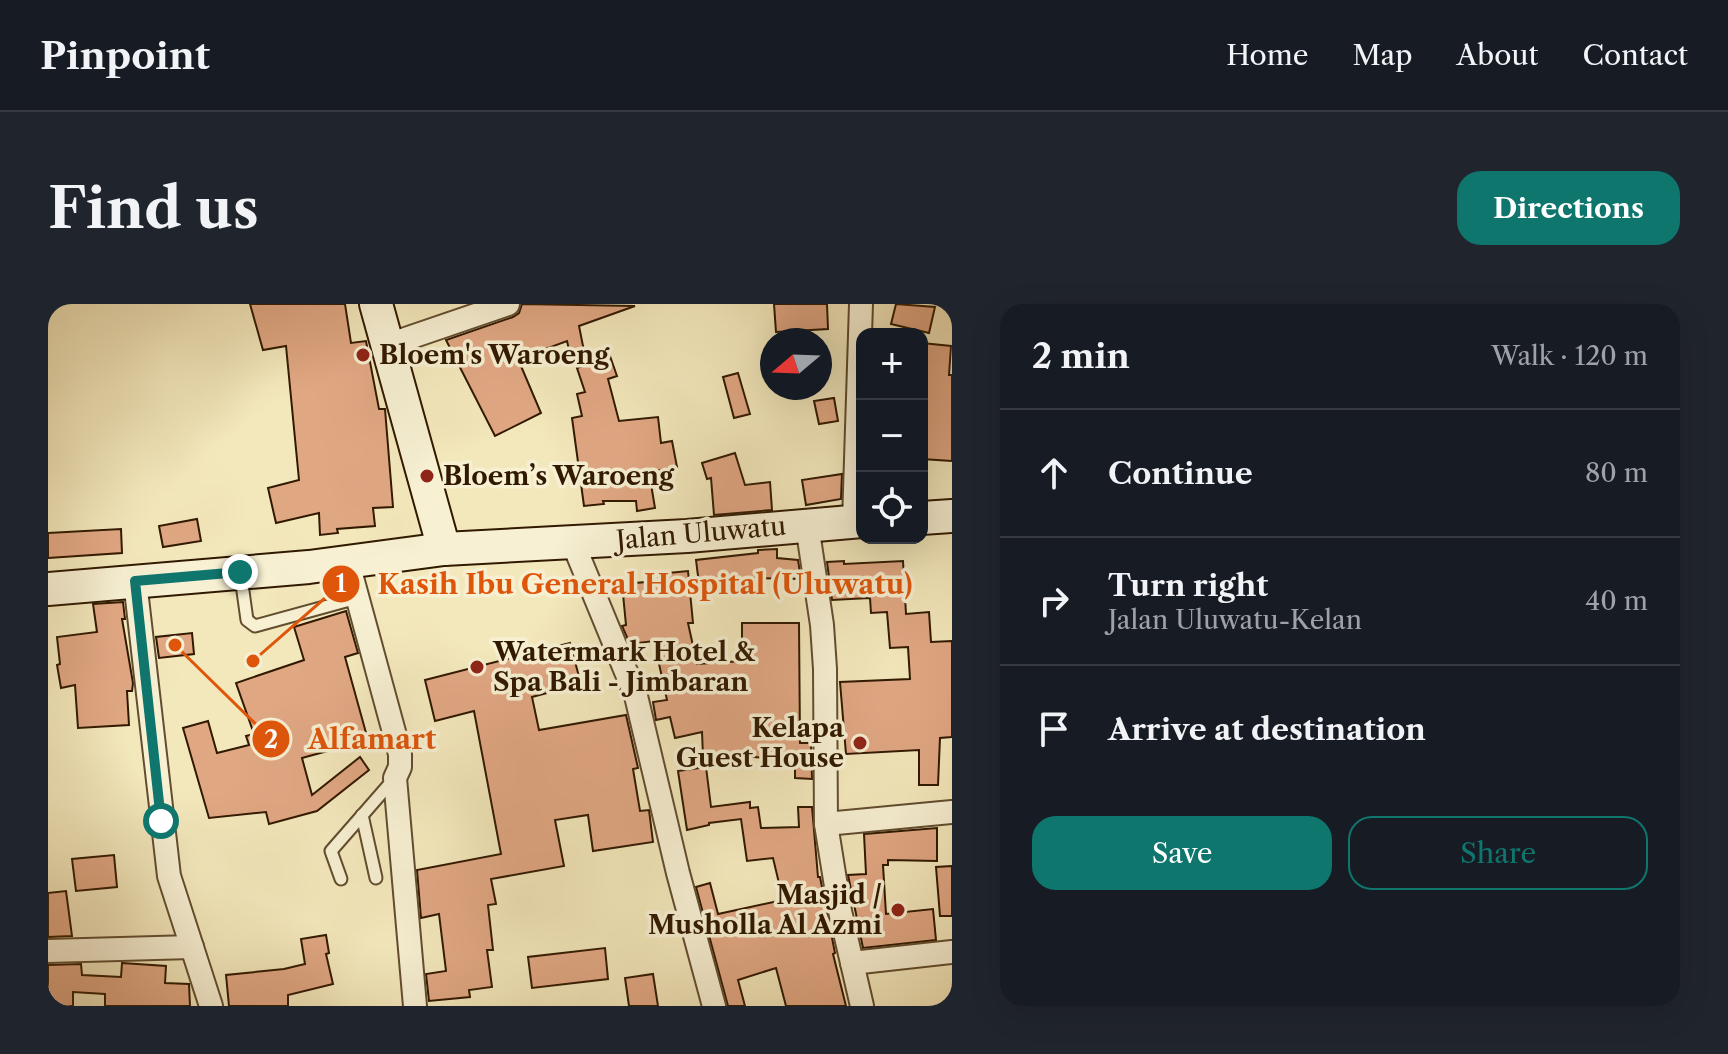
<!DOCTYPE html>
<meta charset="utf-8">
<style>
body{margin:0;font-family:"Libre Caslon Text",serif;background:#20242c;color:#f1f3f6}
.controls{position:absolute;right:24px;top:24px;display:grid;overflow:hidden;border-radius:16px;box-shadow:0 8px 32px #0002}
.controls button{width:72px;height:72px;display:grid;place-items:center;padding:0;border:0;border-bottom:2px solid #363941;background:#171b24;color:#f1f3f6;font:40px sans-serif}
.compass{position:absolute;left:712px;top:24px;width:72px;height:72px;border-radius:50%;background:#171b24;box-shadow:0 8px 32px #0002;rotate:251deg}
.stop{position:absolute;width:24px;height:24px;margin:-18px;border:6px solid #0f766e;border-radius:50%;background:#fff}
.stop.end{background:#0f766e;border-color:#fff;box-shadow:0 2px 8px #0008}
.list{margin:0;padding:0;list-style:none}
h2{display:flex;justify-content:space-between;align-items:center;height:104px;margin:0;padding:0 32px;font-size:34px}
h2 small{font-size:26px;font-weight:400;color:#9ea1a6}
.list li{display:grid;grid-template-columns:52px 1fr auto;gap:24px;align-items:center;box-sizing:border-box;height:128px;padding:0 32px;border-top:2px solid #363941}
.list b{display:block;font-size:30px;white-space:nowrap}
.list p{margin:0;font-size:26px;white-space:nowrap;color:#9ea1a6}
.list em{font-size:26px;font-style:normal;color:#9ea1a6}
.actions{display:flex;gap:16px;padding:24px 32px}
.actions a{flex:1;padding:18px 0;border:2px solid #0f766e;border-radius:24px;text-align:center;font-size:28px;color:#0f766e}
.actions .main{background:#0f766e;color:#fff}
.icon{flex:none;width:44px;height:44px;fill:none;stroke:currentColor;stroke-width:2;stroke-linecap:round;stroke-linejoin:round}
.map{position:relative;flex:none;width:904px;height:702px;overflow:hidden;border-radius:24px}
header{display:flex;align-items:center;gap:48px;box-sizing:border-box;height:112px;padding:0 40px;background:#171b24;border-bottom:2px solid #363941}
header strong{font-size:38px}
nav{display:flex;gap:44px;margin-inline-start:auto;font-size:28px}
.intro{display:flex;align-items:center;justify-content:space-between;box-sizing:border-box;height:192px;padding:0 48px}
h1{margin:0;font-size:56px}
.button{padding:20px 36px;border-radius:24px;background:#0f766e;color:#fff;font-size:28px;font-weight:700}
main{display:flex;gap:48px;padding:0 48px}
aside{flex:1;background:#171b24;border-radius:24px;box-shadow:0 8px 32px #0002}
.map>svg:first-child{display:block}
.building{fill:#e0a783;stroke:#311900;stroke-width:2}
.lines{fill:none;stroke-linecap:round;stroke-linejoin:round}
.lane-casing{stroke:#624d2f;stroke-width:15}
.street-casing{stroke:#624d2f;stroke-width:26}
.secondary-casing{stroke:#311900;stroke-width:36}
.lane{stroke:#f7f0d3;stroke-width:11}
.street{stroke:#f7f0d3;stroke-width:22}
.secondary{stroke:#f7f0d3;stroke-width:32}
.route{stroke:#0f766e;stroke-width:10}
.poi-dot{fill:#8f2418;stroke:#f7f0d3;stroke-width:3}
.labels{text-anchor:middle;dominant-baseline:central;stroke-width:7;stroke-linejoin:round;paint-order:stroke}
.poi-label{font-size:26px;font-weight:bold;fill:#311900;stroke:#f7f0d3;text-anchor:start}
.street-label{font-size:26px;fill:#311900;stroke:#f7f0d3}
.leader{fill:none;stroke:#df560b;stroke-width:3}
.callout-dot{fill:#df560b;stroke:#f7f0d3;stroke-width:3}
.mark-label{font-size:24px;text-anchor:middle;font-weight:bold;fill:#fff}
.callout-label{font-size:28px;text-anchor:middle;font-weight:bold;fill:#df560b;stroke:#f7f0d3;stroke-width:7;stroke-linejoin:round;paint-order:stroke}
</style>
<header>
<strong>Pinpoint</strong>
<nav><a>Home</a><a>Map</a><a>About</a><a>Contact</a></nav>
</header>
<div class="intro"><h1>Find us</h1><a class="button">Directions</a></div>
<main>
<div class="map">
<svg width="904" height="702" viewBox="0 0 904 702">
<rect width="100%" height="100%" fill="#f3e8bc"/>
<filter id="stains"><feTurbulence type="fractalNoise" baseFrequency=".0025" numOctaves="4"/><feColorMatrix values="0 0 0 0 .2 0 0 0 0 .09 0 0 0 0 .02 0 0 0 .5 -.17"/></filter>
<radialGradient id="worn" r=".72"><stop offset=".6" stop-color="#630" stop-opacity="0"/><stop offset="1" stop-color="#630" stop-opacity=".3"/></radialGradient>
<g class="building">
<path d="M202,0H297L303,39L318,37L331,105H337L345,203L325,204L327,222L289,225L290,229L272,231L271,209L228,219L220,184L251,176L238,42L215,46Z"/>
<path d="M474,0L587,2L531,22L536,47L522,50L519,37L470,55L493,109L447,132L398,36L465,13L471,9Z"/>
<path d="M726,0H779L780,25L728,28Z"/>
<path d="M848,0L887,3L881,29L843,20Z"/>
<path d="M874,39L903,42L901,71H904V157L874,155Z"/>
<path d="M562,52L569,72L560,75L571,117L610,113L613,139L624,137L629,163L601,168L607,204L589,207L588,197H555L556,200L536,202L524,114L534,112L529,90L537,88L529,64Z"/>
<path d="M690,69L702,110L686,114L675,73Z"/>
<path d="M786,94L790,117L771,120L766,97Z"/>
<path d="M687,149L697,181L722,178L724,206L666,211L663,174L659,175L654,159Z"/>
<path d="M794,170L793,195L758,201L754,176Z"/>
<path d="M149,215L153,237L115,243L111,222Z"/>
<path d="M73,225L74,249L0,254V229Z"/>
<path d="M729,245V254L750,256L753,275L699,274L651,280L648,256L710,249V246Z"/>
<path d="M796,257V260L855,257L858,310L881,308L883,338L904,337V433L892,434L890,481H871V446L798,450L792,378L862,375L860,343L842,344L839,308L823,309L822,294L784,296L779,258Z"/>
<path d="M640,267L645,319H640L649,360L694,357V319H751L752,439H763L764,475L747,474V456L692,452V449L655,452L654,428L627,434L622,413L608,416L605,398L619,396L606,337L582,340L574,322L578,321L574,280L611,277L610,270Z"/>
<path d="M75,298L77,315H74L85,379L84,387H79L81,421L30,424L27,381L13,384L9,361L12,360L9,333L49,328L45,300Z"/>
<path d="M298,307L310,349L297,353L320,436L254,454L264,491L312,453L321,466L269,507L221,520L218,508L161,514L135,424L160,417L169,449L201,441L198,432L206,430L188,379L256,356L246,323Z"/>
<path d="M144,329L146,350L111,354L108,333Z"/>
<path d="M522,339L533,380L484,393L491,426L578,411L590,464L585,465L592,507L601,506L605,538L545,547L540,511L507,516L516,562L443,575L448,600L440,601L445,646H439L444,683L421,686L422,693L381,697L378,670L398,667L391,610L373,614L369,566L453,550L426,407L387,417L377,376Z"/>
<path d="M658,463L663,503L702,498V504L710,503L713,524L751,523L750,503H764L770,573H772L787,649L785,650L798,702H738L728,664L690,676L697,702H680L648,583L662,579L670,610L735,596L725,554L699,557L693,515L661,519V521L639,526L630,467Z"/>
<path d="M889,524V557L840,556V561H835L838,610L885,605L888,636L815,644L800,571L818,570L816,530Z"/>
<path d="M66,551L69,583L28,587L24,555Z"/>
<path d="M904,562V612H892L888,563Z"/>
<path d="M18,587L24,632L0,633V589Z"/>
<path d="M278,631L281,649L278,650L285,680L240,691V702H181L178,671L236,665L257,660L253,635Z"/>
<path d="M557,644L560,675L484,684L480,653Z"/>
<path d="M74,659L118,662L117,679L141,680L142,702H57V690L25,688V702H0V661L33,660L34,671L73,673Z"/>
<path d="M605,670L610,702H581L577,674Z"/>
</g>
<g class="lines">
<defs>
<g id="lane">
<path d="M193,273L199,316L207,322L309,294"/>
<path d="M314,511L328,574"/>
<path d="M293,575L283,547L345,476"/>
</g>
<g id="street">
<path d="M340,41L460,0"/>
<path d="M806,218L813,0"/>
<path d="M759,221L774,321L777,365L778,520L792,607L814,702"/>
<path d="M525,239L588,392L630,569L666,702"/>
<path d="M300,259L352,450V463L347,474L367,702"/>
<path d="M87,277L121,572L163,702"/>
<path d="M778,520L904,508"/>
<path d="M0,647L144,643"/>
<path d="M804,659L904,648"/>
</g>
<g id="secondary">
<path d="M328,0L396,245"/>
<path d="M874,214L904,212"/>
<path d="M0,285L261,263L396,245L639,232L814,217"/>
</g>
</defs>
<use href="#lane" class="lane-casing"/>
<use href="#street" class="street-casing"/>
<use href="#secondary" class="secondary-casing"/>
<use href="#lane" class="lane"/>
<use href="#street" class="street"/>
<use href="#secondary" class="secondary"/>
</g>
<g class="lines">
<path class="route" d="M113,517L87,277L192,268"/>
</g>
<g class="poi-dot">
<circle cx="315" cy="51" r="8"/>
<circle cx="379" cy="172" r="8"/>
<circle cx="429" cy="363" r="8"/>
<circle cx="812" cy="439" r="8"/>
<circle cx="850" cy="606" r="8"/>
</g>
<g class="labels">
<g class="poi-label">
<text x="331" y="51">Bloem's Waroeng</text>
<text x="395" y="172">Bloem’s Waroeng</text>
<text x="445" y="348">Watermark Hotel &amp;<tspan x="445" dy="30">Spa Bali - Jimbaran</tspan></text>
<text x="796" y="424" text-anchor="end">Kelapa<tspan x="796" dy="30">Guest House</tspan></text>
<text x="834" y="591" text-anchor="end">Masjid /<tspan x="834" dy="30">Musholla Al Azmi</tspan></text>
</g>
<g class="street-label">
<text transform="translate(653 229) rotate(-5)">Jalan Uluwatu</text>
</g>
</g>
<path class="leader" d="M205 357L293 280M127 341L223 435"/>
<g class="callout-dot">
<circle cx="205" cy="357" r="8"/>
<circle cx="127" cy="341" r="8"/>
<circle cx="293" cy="280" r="20"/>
<circle cx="223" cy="435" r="20"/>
</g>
<g class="mark-label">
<text x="293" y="288">1</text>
<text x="223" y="444">2</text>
</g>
<g class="callout-label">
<text x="597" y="290">Kasih Ibu General Hospital (Uluwatu)</text>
<text x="324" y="445">Alfamart</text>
</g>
<rect width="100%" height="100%" filter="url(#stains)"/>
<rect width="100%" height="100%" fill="url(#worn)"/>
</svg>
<div class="controls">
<button>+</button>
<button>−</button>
<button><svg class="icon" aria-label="locate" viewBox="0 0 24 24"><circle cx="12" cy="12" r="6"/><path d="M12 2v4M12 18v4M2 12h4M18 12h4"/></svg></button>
</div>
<svg class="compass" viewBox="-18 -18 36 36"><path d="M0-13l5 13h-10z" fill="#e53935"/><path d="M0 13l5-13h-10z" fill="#9ea1a6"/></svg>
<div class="stop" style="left:113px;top:517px"></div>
<div class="stop end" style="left:192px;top:268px"></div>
</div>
<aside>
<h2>2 min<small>Walk · 120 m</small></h2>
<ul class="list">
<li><svg class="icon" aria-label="ahead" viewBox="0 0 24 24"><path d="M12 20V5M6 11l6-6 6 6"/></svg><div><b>Continue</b></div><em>80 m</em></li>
<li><svg class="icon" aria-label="right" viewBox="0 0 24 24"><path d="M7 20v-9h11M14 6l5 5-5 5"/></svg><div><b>Turn right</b><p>Jalan Uluwatu-Kelan</p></div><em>40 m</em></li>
<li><svg class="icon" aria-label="arrive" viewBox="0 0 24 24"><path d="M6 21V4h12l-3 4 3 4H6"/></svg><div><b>Arrive at destination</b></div></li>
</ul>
<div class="actions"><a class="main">Save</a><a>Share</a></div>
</aside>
</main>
